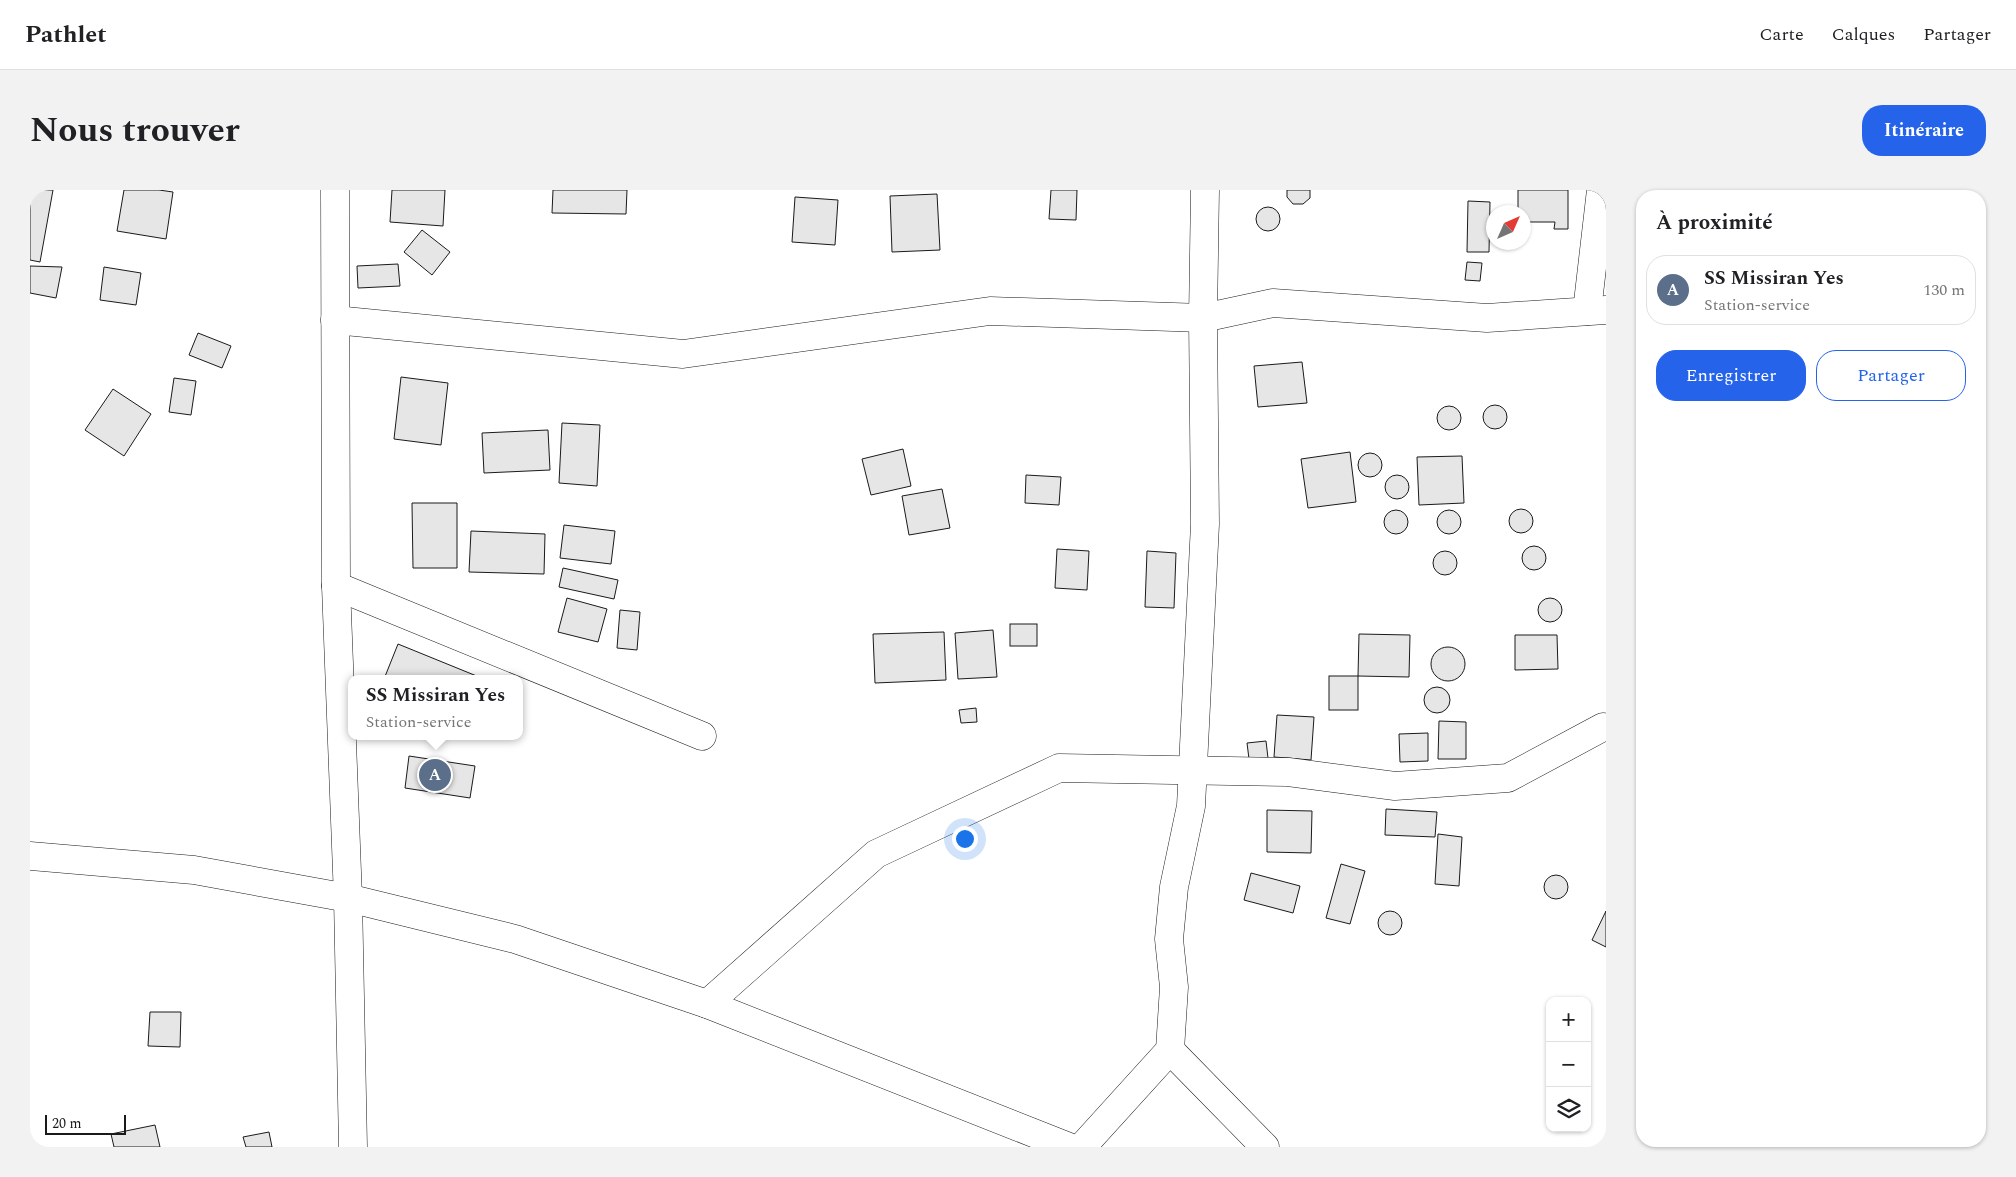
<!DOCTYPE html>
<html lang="fr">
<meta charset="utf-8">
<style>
body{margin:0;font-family:Spectral,serif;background:#f2f2f2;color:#202124}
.controls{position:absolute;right:15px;bottom:15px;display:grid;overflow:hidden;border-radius:10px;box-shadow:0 1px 4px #0004}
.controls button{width:45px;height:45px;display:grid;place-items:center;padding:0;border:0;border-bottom:1px solid #e0e0e0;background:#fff;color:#202124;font:25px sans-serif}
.compass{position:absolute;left:1456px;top:15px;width:45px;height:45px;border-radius:50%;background:#fff;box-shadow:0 1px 4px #0004;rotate:45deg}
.scale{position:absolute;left:15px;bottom:12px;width:81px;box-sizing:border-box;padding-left:5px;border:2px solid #1a1a1a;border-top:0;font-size:14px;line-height:18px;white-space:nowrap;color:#1a1a1a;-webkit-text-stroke:4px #fff;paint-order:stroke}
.you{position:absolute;left:934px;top:648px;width:18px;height:18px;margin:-12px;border:4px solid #fff;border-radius:50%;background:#1a73e8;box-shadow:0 0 0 8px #1a73e833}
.badge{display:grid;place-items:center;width:32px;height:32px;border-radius:50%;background:#2563eb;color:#fff;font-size:16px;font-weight:700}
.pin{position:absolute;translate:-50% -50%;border:2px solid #fff;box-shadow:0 1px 5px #0006}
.popup{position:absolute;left:318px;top:485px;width:175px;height:65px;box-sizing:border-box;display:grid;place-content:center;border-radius:10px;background:#fff;filter:drop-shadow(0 1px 4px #0005);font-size:16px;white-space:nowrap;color:#757577}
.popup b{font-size:19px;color:#202124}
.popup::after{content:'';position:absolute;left:50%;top:100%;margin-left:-10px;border:10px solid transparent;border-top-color:#fff}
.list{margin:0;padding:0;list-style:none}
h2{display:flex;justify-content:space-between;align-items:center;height:65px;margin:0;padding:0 20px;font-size:21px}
h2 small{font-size:16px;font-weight:400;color:#757577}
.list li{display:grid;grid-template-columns:32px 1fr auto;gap:15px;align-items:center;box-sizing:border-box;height:70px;margin:0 10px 10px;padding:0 10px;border:1px solid #e0e0e0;border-radius:20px}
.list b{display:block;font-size:19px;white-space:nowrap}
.list p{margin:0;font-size:16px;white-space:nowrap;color:#757577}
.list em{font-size:16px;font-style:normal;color:#757577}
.actions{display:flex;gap:10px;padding:15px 20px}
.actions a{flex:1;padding:11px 0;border:1px solid #2563eb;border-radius:20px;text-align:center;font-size:18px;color:#2563eb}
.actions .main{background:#2563eb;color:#fff}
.icon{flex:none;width:28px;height:28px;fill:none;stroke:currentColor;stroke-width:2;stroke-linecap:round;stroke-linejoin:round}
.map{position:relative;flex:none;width:1576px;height:957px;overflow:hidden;border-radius:20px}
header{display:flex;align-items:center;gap:30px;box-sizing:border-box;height:70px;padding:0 25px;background:#fff;border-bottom:1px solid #e0e0e0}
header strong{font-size:24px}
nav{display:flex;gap:28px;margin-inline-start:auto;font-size:18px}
.intro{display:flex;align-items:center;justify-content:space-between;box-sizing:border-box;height:120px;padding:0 30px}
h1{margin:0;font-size:35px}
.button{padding:12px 22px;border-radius:20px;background:#2563eb;color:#fff;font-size:18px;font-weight:700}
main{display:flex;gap:30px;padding:0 30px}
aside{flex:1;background:#fff;border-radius:20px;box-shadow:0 1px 4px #0004}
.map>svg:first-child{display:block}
.building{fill:#e6e6e6;stroke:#1a1a1a}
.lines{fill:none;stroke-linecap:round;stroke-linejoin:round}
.minor-casing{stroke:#1a1a1a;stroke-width:29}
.major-casing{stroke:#1a1a1a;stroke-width:29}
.minor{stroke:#fff;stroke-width:28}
.major{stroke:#fff;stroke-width:28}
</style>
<header>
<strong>Pathlet</strong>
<nav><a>Carte</a><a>Calques</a><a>Partager</a></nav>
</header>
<div class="intro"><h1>Nous trouver</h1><a class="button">Itinéraire</a></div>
<main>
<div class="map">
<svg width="1576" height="957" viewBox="0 0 1576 957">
<rect width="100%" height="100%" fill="#fff"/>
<g class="building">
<path d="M0,0H23L10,72L0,70Z"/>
<path d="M94,0H129L143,2L136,49L87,41Z"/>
<path d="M362,0H415L413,36L360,32Z"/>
<path d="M523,0H597L596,24L522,23Z"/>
<path d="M1021,0H1047L1046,30L1019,29Z"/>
<path d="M1257,0H1280V8L1273,14H1263L1257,7Z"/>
<path d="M1488,0H1538V39H1524L1525,32H1494V22H1488Z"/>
<path d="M907,4L910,60L862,62L860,6Z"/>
<path d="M765,7L808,10L805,55L762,52Z"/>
<path d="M1438,11L1460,12L1459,62H1437Z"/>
<circle cx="1238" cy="29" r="12"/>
<path d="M392,40L420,62L402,85L374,62Z"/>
<path d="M1437,72L1452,73L1450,91L1435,90Z"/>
<path d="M368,74L370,96L328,98L327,76Z"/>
<path d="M0,76L32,77L26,108L0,103Z"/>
<path d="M74,77L111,83L106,115L70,110Z"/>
<path d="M168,143L201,156L192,178L159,165Z"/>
<path d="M1272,172L1277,213L1228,217L1224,176Z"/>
<path d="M371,187L418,193L411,255L364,249Z"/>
<path d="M144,188L166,191L161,225L139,222Z"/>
<path d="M83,199L121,224L94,266L55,240Z"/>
<circle cx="1465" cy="227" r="12"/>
<circle cx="1419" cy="228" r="12"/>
<path d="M532,233L570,235L567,296L529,293Z"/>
<path d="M518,240L520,280L454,283L452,243Z"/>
<path d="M873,259L881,296L841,305L832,269Z"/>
<path d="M1320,262L1326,312L1278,318L1271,269Z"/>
<circle cx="1340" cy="275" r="12"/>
<path d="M1432,266L1434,313L1389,315L1387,267Z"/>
<path d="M996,285L1031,287L1029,315L995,313Z"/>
<circle cx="1367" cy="297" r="12"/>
<path d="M912,299L920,338L879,345L872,306Z"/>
<path d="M382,313H427V378H383Z"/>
<circle cx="1491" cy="331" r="12"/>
<circle cx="1419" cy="332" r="12"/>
<circle cx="1366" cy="332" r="12"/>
<path d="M534,335L585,341L581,374L530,368Z"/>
<path d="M441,341L515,344L514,384L439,382Z"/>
<circle cx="1504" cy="368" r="12"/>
<path d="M1027,359L1059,361L1057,400L1025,398Z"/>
<path d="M1117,361L1146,363L1144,418L1115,417Z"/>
<circle cx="1415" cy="373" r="12"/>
<path d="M533,378L588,390L584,409L529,397Z"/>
<path d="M537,408L577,419L568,452L528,442Z"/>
<circle cx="1520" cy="420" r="12"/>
<path d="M590,420L610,422L607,460L587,458Z"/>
<rect x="980" y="434" width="27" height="22"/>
<path d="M963,440L967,487L928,489L925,443Z"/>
<path d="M914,442L916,490L845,493L843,444Z"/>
<path d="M1329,444L1380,445L1379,487L1328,486Z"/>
<path d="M1485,445H1527L1528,479L1485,480Z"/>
<path d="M368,454L454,489H354Z"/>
<circle cx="1418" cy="474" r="17"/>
<rect x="1299" y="486" width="29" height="34"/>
<circle cx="1407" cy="510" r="13"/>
<path d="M946,518L947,532L931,533L929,520Z"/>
<path d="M1247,525L1284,527L1281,570L1244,567Z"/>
<path d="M1409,531L1436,532V569H1408Z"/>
<path d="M1398,543V571L1370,572L1369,544Z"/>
<path d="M1236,551L1238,568L1219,569L1217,553Z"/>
<path d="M379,566L445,576L440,608L375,598Z"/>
<path d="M1356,619L1407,622L1405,647L1355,645Z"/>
<path d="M1237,620L1282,621L1281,663L1237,662Z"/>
<path d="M1408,644L1432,647L1429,696L1405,694Z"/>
<path d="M1311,674L1335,681L1320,734L1296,728Z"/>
<path d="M1221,683L1270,696L1263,723L1214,710Z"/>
<circle cx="1526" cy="697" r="12"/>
<path d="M1576,721V757L1562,750Z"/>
<circle cx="1360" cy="733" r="12"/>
<path d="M120,822H151L150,857L118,856Z"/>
<path d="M125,935L130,957H84L81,944Z"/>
<path d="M239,942L242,957H216L213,947Z"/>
</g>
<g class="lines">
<defs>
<g id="minor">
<path d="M305,0L306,396L318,708L323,957"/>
<path d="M1557,121L1571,0"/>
<path d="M305,130L653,164L960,121L1173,128L1243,113L1457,128L1576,120"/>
<path d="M306,396L672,546"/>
<path d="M677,814L846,664L1029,578L1258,582L1365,596L1478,588L1573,537"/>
<path d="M1140,860L1235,957"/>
<path d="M1052,957L1140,860L1144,797L1139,749L1144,697L1161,616L1175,334L1173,128L1175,0"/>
</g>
<path id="major" d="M0,666L164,680L318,708L485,749L677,814L1039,957"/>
</defs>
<use href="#minor" class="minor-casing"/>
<use href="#major" class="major-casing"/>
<use href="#minor" class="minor"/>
<use href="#major" class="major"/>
</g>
</svg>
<div class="controls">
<button>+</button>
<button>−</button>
<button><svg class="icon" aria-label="layers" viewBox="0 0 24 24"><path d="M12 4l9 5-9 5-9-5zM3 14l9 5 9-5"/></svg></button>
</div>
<svg class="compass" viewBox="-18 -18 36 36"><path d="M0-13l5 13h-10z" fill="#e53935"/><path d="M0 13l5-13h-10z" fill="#757577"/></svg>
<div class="scale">20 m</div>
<div class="you"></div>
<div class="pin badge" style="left:405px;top:585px;background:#5c6f8a">A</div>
<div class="popup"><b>SS Missiran Yes</b>Station-service</div>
</div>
<aside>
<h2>À proximité<small></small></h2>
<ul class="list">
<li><span class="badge" style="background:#5c6f8a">A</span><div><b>SS Missiran Yes</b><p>Station-service</p></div><em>130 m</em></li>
</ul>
<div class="actions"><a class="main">Enregistrer</a><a>Partager</a></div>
</aside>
</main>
